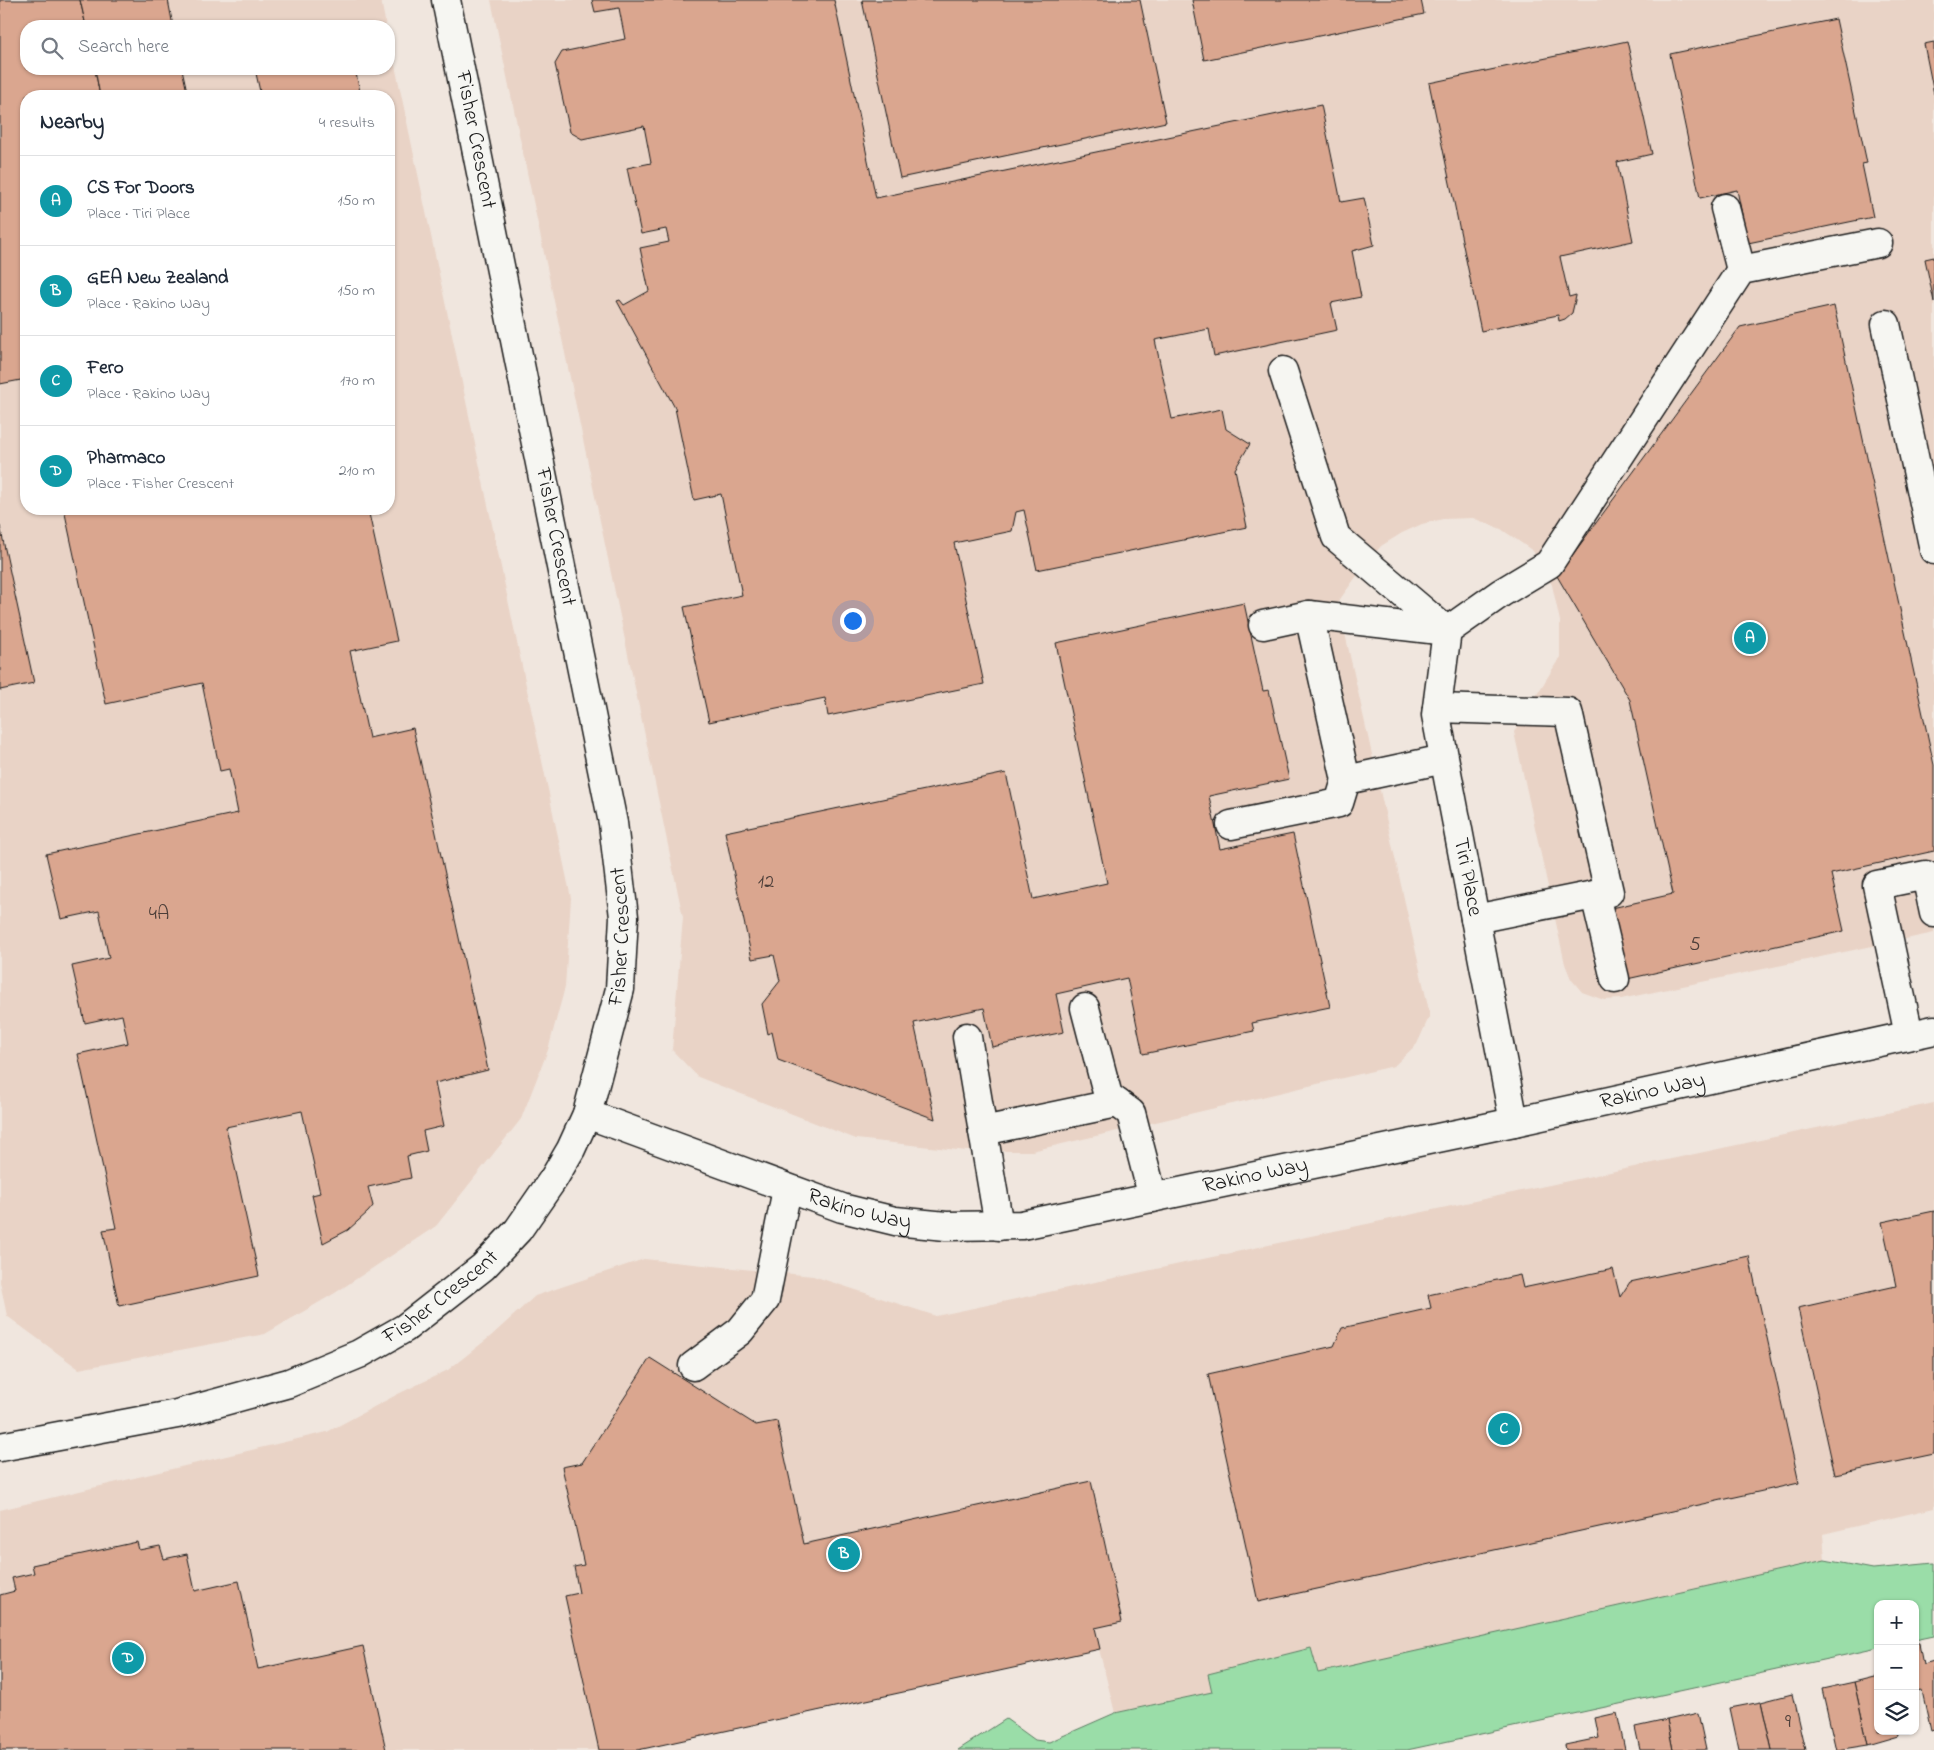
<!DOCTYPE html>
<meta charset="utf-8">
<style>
body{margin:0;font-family:"Indie Flower",sans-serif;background:#f6f6f7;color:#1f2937}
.controls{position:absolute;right:15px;bottom:15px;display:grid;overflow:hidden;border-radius:10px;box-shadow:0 1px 4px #0004}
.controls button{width:45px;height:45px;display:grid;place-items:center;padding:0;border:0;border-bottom:1px solid #e0e1e3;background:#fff;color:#1f2937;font:25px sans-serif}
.you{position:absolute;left:852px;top:620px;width:18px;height:18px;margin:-12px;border:4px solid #fff;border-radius:50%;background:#1a73e8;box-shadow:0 0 0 8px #1a73e833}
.badge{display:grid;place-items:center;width:32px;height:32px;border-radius:50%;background:#0b8043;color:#fff;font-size:16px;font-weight:700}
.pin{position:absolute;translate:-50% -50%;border:2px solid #fff;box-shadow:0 1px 5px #0006}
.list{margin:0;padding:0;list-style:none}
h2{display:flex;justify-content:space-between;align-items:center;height:65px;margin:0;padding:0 20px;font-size:21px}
h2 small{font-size:16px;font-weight:400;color:#747a83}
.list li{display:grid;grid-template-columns:32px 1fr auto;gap:15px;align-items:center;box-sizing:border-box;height:90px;padding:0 20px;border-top:1px solid #e0e1e3}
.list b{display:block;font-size:19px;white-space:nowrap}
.list p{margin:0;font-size:16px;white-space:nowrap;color:#747a83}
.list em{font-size:16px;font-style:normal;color:#747a83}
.icon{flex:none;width:28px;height:28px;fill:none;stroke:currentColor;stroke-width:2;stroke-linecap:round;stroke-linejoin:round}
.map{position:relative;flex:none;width:1934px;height:1750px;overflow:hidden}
.search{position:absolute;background:#fff;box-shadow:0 1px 4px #0004;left:20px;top:20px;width:375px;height:55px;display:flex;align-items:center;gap:12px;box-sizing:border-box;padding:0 18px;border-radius:20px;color:#747a83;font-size:19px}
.panel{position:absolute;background:#fff;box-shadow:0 1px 4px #0004;left:20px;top:90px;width:375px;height:425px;border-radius:20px}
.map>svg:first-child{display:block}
.built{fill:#e9d3c6;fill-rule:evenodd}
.green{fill:#9adda8;stroke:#5b7c62}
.building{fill:#daa68f;stroke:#1c1c1c}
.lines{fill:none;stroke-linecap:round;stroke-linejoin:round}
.minor-casing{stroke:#1c1c1c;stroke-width:31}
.minor{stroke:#f6f6f2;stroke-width:28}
.labels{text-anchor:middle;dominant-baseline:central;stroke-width:4;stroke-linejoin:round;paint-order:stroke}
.number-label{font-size:20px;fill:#4c3e39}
.street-label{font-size:22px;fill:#1c1c1c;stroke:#f6f6f2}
</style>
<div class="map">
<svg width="1934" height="1750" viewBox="0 0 1934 1750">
<rect width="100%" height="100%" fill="#f0e6de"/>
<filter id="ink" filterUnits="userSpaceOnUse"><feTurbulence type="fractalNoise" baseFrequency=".02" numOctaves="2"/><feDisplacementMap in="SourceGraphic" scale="10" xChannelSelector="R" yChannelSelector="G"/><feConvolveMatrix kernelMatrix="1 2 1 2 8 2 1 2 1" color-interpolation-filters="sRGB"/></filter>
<g filter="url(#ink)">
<g class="built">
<path d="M0,0H381L386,26H26V69H389V37L571,898L565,987L548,1050L521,1119L436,1226L335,1293L265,1334L79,1369L7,1316L0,1282ZM26,96H389V509H26Z"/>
<path d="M491,0H1934V933L1621,999L1604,1000L1582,992L1571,979L1565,964L1514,732L1560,657V621L1552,585L1533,551L1501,529L1473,518L1443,519L1422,524L1402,533L1381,546L1361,570L1338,602L1430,1015L1417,1044L1394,1066L1032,1151H967L856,1139L698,1077L672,1050L683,917Z"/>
<path d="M1934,1103V1508L1823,1534L1825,1560L1317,1674L1311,1648L1208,1674L1212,1692L1115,1713L1099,1649L638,1750H0V1510L327,1432L398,1394L448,1370L491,1336L535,1296L644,1259L813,1276L936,1316Z"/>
</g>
<path class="green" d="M1825,1560L1873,1569L1934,1563V1636L1915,1640V1604H1878V1648L1407,1750H958L1006,1719L1035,1740L1049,1742L1115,1713L1212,1692L1208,1674L1311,1648L1318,1673Z"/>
<g class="building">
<path d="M0,0H80L86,26H26V69H95L100,96H26V379L0,384Z"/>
<path d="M80,0H168L173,26H86Z"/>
<path d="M592,0H834L876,198L1321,105L1341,202L1364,198L1374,245L1352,251L1361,297L1331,303L1337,330L1214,356L1209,329L1155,340L1172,419L1222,409L1226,429L1250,444L1235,469L1247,527L1037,570L1024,510L1016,512L1012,531L954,543L984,684L828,716L825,698L709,722L684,607L742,595L721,494L694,500L675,408L617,301L620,300L624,305L649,291L640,248L669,242L666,229L641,234L627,168L651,163L644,126L582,139L570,132L555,64L562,52L625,39L619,8L595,12Z"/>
<path d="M862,0H1140L1166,122L900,178Z"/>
<path d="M1192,0H1421L1424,14L1204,60Z"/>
<path d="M1836,19L1867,163L1862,164L1873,217L1748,243L1737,190L1700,198L1670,54Z"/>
<path d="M1627,41L1652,154L1617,162L1633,241L1560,257L1569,297L1576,295V296L1572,313L1565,319L1559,321L1558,315L1481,331L1429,83Z"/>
<path d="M1934,42V94L1924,44Z"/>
<path d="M95,69H182L188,96H100Z"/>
<path d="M255,69H355L361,96H261Z"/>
<path d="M1934,257V302L1925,259Z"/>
<path d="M1834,306L1934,765V851L1831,874L1844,931L1627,979L1612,908L1673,894L1630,700L1557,576L1740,327Z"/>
<path d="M64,509H368L397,641L350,651L369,738L413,728L488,1070L435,1083L444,1126L423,1131L427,1151L407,1156L411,1178L368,1187L373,1206L368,1212L348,1230L323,1243L312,1195L320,1193L302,1111L226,1127L259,1276L119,1306L103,1230L116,1228L78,1054L128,1043L122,1015L85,1023L72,966L109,958L99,911L61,919L46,854L238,813L229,769L220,771L202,683L106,704Z"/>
<path d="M0,526L34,683L0,690Z"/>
<path d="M1244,603L1263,691L1269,690L1289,779L1209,796L1220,849L1293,834L1330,1007L1252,1023L1254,1031L1143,1054L1127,978L1056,994L1064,1032L992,1047L984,1008L914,1023L935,1119L778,1060L772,1032L768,1034L762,1004L780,981L774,955L752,959L725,832L1006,773L1033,899L1107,883L1056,643Z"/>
<path d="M1934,1211V1454L1835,1475L1798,1308L1896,1286L1882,1222Z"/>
<path d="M1749,1256L1799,1483L1258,1602L1208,1374L1334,1346L1342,1328L1431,1308L1428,1295L1520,1275L1523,1288L1613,1269L1620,1297L1630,1282Z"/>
<path d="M650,1358L756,1425L777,1421L804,1544L1091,1481L1122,1622L1095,1628L1100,1649L638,1750H599L565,1596L579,1593L574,1567L584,1565L562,1467L582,1463Z"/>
<path d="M137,1542L139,1550L160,1546L164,1559L187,1554L195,1591L239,1581L258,1669L363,1646L386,1750H0V1595L15,1591L12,1578L34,1573L32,1565Z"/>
<path d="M1915,1643H1919L1923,1664L1934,1661V1730L1931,1731L1922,1691L1915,1692Z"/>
<path d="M1878,1676V1731H1898L1899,1736L1868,1745L1854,1682Z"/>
<path d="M1854,1682L1868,1745L1836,1750L1822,1689Z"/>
<path d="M1792,1694L1805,1750H1772L1761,1702Z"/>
<path d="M1761,1702L1772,1750H1739L1730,1708Z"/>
<path d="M1617,1713L1625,1750H1566L1565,1745L1599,1738L1595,1718Z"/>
<path d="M1698,1713L1706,1750H1673L1667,1720Z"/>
<path d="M1667,1720L1673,1750H1640L1635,1727Z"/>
</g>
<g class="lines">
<defs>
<g id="minor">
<path d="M1725,208L1741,270"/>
<path d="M1886,324L1934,550"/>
<path d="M1309,615L1346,780"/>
<path d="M1263,625L1309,615L1447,631L1336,537L1283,371"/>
<path d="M1437,708L1568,712L1609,892L1475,919"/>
<path d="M1231,825L1339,803L1346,780L1444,759"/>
<path d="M1595,895L1615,979"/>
<path d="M1085,1008L1108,1096L1131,1113L1153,1198"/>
<path d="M1909,1035L1877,885L1926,875L1934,913"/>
<path d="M967,1037L999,1226"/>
<path id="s1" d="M587,1114L842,1208L895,1221L946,1226L1022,1225L1514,1122L1934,1030"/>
<path d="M1514,1122L1436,715L1447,631L1501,593L1549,564L1741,270L1878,243"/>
<path d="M983,1131L1117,1103"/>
<path d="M693,1366L740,1331L765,1300L787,1189"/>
<path id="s2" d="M0,1447L177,1414L289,1383L359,1354L405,1328L483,1267L518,1230L554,1178L571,1149L587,1114L620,989L624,917L613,823L446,0"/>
</g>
</defs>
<use href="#minor" class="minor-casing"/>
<use href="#minor" class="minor"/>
</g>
</g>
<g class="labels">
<g class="number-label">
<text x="766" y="882">12</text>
<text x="159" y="914">4A</text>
<text x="1695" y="945">5</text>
<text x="1788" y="1722">9</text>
</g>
<g class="street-label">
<text transform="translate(475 140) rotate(79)">Fisher Crescent</text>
<text transform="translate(555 537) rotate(79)">Fisher Crescent</text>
<text transform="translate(1467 877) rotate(79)">Tiri Place</text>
<text stroke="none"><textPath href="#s2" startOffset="892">Fisher Crescent</textPath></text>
<text stroke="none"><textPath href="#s1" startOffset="1098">Rakino Way</textPath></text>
<text stroke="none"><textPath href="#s1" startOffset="692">Rakino Way</textPath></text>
<text stroke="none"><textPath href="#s1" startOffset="289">Rakino Way</textPath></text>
<text stroke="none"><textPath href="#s2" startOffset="472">Fisher Crescent</textPath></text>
</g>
</g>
</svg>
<div class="controls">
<button>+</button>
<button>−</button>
<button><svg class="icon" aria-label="layers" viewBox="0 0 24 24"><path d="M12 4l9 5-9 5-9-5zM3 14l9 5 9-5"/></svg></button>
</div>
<div class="you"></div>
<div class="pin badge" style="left:1750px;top:638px;background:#0f9aa8">A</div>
<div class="pin badge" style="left:844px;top:1554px;background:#0f9aa8">B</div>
<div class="pin badge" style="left:1504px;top:1429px;background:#0f9aa8">C</div>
<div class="pin badge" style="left:128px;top:1658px;background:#0f9aa8">D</div>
<div class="search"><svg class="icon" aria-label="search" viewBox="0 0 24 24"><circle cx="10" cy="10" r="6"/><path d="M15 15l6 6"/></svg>Search here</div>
<section class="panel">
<h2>Nearby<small>4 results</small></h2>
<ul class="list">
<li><span class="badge" style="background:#0f9aa8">A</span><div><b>CS For Doors</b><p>Place · Tiri Place</p></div><em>150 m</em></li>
<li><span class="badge" style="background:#0f9aa8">B</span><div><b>GEA New Zealand</b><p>Place · Rakino Way</p></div><em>150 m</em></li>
<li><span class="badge" style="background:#0f9aa8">C</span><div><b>Fero</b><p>Place · Rakino Way</p></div><em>170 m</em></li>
<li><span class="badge" style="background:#0f9aa8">D</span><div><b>Pharmaco</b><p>Place · Fisher Crescent</p></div><em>210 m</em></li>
</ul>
</section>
</div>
